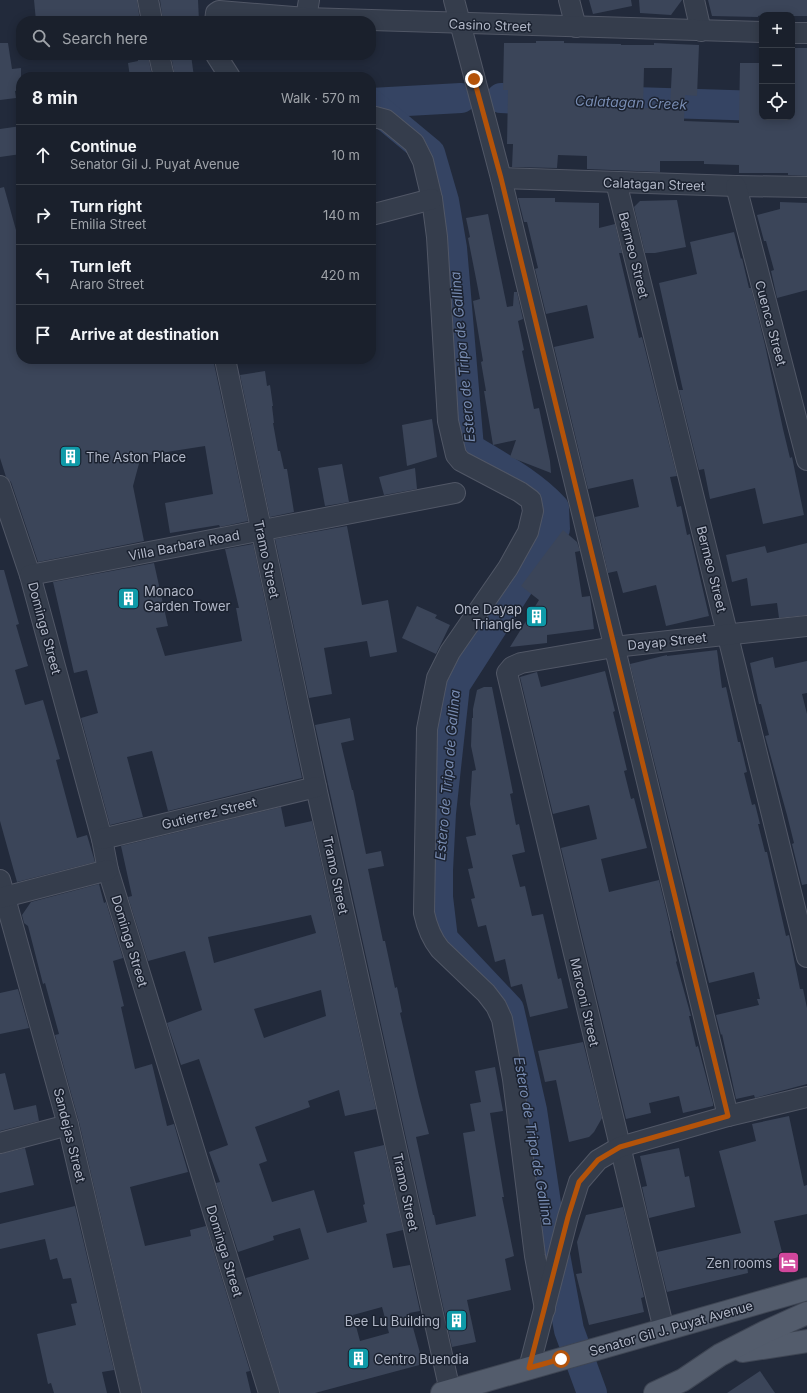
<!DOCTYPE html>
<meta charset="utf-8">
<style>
body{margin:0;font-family:Inter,sans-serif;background:#232834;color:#f1f3f6}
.controls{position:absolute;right:12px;top:12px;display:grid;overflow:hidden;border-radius:8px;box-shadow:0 2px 10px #0003}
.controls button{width:36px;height:36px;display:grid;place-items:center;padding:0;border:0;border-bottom:1px solid #383e48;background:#1a202c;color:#f1f3f6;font:20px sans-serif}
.stop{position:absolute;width:12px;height:12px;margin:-9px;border:3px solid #b45309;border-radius:50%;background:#fff}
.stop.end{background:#b45309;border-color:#fff;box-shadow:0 1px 4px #0008}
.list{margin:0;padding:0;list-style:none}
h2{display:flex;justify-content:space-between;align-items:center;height:52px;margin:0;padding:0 16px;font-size:17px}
h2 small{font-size:13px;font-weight:400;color:#9fa3a9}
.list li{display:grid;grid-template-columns:26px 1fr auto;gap:12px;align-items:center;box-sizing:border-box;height:60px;padding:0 16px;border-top:1px solid #383e48}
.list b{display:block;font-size:15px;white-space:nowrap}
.list p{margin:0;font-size:13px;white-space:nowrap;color:#9fa3a9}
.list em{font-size:13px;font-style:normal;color:#9fa3a9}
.icon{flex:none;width:22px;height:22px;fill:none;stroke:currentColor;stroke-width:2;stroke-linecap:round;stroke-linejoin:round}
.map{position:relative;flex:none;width:807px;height:1393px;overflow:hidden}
.search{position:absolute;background:#1a202c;box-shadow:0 2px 10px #0003;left:16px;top:16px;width:360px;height:44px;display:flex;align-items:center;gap:10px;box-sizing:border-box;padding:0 14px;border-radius:16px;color:#9fa3a9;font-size:15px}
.panel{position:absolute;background:#1a202c;box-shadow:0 2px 10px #0003;left:16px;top:72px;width:360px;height:292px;border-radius:16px}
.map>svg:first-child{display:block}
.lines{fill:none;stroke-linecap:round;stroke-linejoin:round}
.river{stroke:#354463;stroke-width:30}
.building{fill:#3b4559;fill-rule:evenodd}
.minor-casing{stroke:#515766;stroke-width:22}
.major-casing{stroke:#3f4654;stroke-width:24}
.minor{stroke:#353d4c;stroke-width:20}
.major{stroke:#535c6c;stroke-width:22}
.route{stroke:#b45309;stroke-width:5}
.labels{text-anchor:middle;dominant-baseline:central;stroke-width:3;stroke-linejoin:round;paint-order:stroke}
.street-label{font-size:13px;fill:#b1b7c7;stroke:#1b2230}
.poi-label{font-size:13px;fill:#b1b7c7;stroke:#1b2230;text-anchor:start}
.water-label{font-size:14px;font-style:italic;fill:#778bb1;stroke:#1b2230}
</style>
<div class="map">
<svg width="807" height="1393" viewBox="0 0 807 1393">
<rect width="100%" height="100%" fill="#222a3b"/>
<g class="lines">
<g class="river">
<path d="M501,98L548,100"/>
<path d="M602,101L762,106"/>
<path d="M371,103L461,98"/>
<path d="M371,104L430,153L444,201L452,248L469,448C498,466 531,483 554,508L555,529L455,685L441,813L438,870V897L443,939L509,1009L532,1110L548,1217L569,1330L592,1393"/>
</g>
</g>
<g class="building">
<path d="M34,0H137L140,21H36Z"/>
<path d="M160,0H198L199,21H163Z"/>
<path d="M589,0H631L632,6L593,14Z"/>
<path d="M639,0H682L671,15L640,13Z"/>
<path d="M708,0H807V16H792V15H762L758,16V17L712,16Z"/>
<path d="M536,41H564V43L621,44V45H654V43L699,45L697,96L685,95L684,121L739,123L740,63H762V119H789V117H792V48H807V176L788,175V173H739V165L704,164V161H660V172L587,169V156L558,155L557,168L512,167L513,144H507L508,90H503L504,43H536ZM644,68H672L670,108H643Z"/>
<path d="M0,43H8L12,69L21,68V90L15,91L16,98L0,100Z"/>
<path d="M137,55H148L152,77H130L128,63L138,61Z"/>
<path d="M171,55H191L194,77H175Z"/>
<path d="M21,126V154L0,157V129Z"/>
<path d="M4,187L21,248V359H213L248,521L220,527L219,525L170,533L165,503L213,494L205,446L141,456L133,486L144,541L38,562L11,482L6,477L0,458V188Z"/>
<path d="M518,198H555V202L599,203V228L615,224L622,253H619L639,338L642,337L677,476L670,477L677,507L681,506L687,535L690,534L709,616L666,626L656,585L623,593L617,571L608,573L595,517L639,507L633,479L588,489L554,347L594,338L587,305L546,314L535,269L538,268L527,222H524Z"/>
<path d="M677,200L686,247L655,253H645L634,207L640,201Z"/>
<path d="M780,202L807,203V290L777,298L771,271L774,270L766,241H764L757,215L780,209Z"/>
<path d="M488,214L507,307L513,306L514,292H517L523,319L518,321L524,350L522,351L534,409L539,408L550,461L551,473L510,457L516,440L493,445L484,391H486L481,362L483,361L473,301L480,299L468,238L470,237L466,218Z"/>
<path d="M734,232L741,259L742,258L749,288H751L765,345L783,429L790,458L792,457L804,515L763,524L755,488L710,499L704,469L699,470L679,390H683L682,386L659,283L697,274L690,242Z"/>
<path d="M265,371L267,386L270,385L273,406H272L274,423H273L278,451H280L284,469H287L294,512L270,517L240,375Z"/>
<path d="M432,419L437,457L407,466L402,425Z"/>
<path d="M342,464L349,502L325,506L318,468Z"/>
<path d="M415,468L417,489L384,495L379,477Z"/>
<path d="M347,526L362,605L388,600L397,652L370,657L367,641L324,648L332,694L309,698L275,539Z"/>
<path d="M563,530L577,542L580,551L575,552L582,597L590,596L594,629L547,635V643L510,647L539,600L521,586Z"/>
<path d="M807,543V615L779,618L777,603L751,606L747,578L732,582L726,555L765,546L767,553Z"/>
<path d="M253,544L302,778L168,811L152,751L127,757L143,817L110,825L81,718L98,713L87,670L74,673L53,582L154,563L168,626L156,628L165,656L242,641L236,608H239L225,549Z"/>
<path d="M0,570H4L19,624L16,625L28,666L15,670L25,705L43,700L60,759L56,760L77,838L87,835L95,862L17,882L0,821Z"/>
<path d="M417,606L437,615L435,618L450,625L436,654L402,638Z"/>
<path d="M717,650L722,688L726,687L738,742H740L747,772L744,773L752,805L755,804L760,824H758L765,852H767L786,936L789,935L800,989H803L807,1008V1084L755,1098L754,1095L736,1099L722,1034L721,1035L716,1015L759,1005L757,999H760L754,972L709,983L630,664L667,655V656Z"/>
<path d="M773,657L775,668L807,661V693L802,694L807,714V884L802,885L792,844L794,843L787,815L765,736L769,735L761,704H759L750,663Z"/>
<path d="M605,671L615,711L613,712L627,770L624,771L631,799L634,798L647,848L601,859L609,892L659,880L671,931H670L677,961L676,962L691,1016H689L696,1047L698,1046L713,1103V1106L683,1113L679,1096L649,1103L651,1113L626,1119L561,848L597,839L589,805L553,814L520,677L537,672L541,687Z"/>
<path d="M484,687H492L513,793L510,794L516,825L519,824L525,852L512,855L520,887L525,886L532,916L543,914L558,979L561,978L568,1008L530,1017L522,984L511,987L505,959L495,962L486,925L478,927L471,899L475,898L468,869L473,868L466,837L476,835L470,804L472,771L476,770L471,746L472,718H473V709L477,690Z"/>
<path d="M350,718L354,740L341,743L352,790H353L366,854L381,851L384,866L368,869L383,941H385L395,988L397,987L402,1012L400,1013L419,1096L429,1134L416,1137L433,1215H434L436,1225L476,1216L463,1133L475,1131L470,1104L481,1102L475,1071L495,1067L503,1111L490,1113L504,1197H502L514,1256L505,1259L511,1290L467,1300L476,1342L452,1347L315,725Z"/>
<path d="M281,807L285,827L312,821L376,1109L345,1116L339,1090L308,1101L310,1107L255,1127L267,1161L259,1164L272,1202L314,1190L327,1233L367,1222L363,1205L365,1204L354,1152L384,1145L403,1230L386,1234L393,1268L410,1265L420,1311L409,1313L423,1364L315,1393H280L246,1278L309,1259L300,1228L273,1236L274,1240L238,1252L216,1183L220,1182L209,1152L228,1145L199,1059L181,1065L167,1023L202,1010L185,951L148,961L128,897L132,896L121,846ZM311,915L316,933L214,963L208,937ZM321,990L326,1016L264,1038L254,1009ZM382,1307L389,1333L360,1341L353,1315Z"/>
<path d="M99,884L104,903L106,902L123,958L113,961L124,1006L121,1007L135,1069L152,1064L167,1126L174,1124L188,1172L130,1187L145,1246L191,1236L190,1230L206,1226L250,1371L246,1372L251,1393H142L79,1122L55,1035L59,1034L45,983L43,984L28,926L24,923L22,915L31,902Z"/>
<path d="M18,989L29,1028L0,1034V993Z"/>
<path d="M583,1042L602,1118L594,1132L589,1137L569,1142L556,1080L545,1082L538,1051Z"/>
<path d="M5,1073L14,1110L36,1105L39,1121L0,1131V1074Z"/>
<path d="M789,1116L804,1186L807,1185V1214L774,1221L783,1256L747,1265L748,1273L667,1292L657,1252L741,1233L719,1151L756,1141L752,1124Z"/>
<path d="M25,1148L34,1185L0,1193V1154Z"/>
<path d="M679,1148L685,1177L689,1176L695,1207L649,1218L642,1187L647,1186L640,1156Z"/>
<path d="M75,1206L114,1370L102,1372L107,1393H54L51,1383L48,1384L37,1334L76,1325L71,1304L77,1303L71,1278L63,1279L57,1258L50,1260L45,1239L0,1249V1224Z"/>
<path d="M623,1207L644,1297L641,1298L644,1312L589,1325L576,1274L582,1273L577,1242L586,1215Z"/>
<path d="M760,1371L775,1393H727Z"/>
</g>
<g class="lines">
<defs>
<g id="minor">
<path d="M148,0L152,21"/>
<path d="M454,0L501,178L728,1116"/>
<path d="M569,0L576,27"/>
<path d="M694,0L701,31"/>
<path d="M306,18L309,0"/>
<path d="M215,21L216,13L219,11L306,18L762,32"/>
<path d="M792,33H807"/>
<path d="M159,55L164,77"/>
<path d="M216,55L230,77"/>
<path d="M371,116L386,120L414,143L423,161L432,199L437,237L448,421L456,455L461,461L520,492L531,500L533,511L528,532L508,568L450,652L437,678L427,729L424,913C427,927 431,938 440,949L486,993L496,1006L502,1019L513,1079L535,1256L545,1309"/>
<path d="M501,178L736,186L807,187"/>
<path d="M616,182L807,957"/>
<path d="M736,186L807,460"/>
<path d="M371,215L432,199"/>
<path d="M225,359L316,787L450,1391"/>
<path d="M0,486L30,575L102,839L108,870L269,1393"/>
<path d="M30,575L455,493"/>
<path d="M102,839L316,787"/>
<path d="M0,880L68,1125L131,1393"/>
<path d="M0,898L108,870"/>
<path d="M0,1143L68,1125"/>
<path d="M664,1330L507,673L512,667L521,663L614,647L807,626"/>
<path d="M529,1368L568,1217L579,1182L598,1160L620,1147L728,1116L807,1097"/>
</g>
<g id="major">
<path d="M743,1351L807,1341"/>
<path d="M442,1393L807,1289"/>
<path d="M655,1393L683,1380L720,1355L765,1332L807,1313"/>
</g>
</defs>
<use href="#minor" class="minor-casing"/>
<use href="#major" class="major-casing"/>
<use href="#minor" class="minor"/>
<use href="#major" class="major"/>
</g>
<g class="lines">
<path class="route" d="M474,79L501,178L728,1116L620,1147L598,1160L579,1182L568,1217L529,1368L561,1359"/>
</g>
<defs>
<symbol id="building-square" viewBox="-11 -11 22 22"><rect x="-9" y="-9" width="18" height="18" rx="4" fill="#0f9aa8" stroke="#1b2230"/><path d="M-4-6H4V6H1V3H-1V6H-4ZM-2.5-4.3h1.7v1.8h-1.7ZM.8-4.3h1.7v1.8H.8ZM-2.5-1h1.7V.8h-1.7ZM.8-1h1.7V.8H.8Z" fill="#fff"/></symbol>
<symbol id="hotel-square" viewBox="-11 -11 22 22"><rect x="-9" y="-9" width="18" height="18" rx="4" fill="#d1479c" stroke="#1b2230"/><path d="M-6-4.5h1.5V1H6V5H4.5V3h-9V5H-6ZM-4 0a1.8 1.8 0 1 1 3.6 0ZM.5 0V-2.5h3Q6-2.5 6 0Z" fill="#fff"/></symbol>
</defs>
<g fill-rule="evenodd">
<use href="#building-square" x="58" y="444" width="25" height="25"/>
<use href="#building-square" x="116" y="586" width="25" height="25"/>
<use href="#building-square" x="524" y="604" width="25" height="25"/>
<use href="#hotel-square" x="776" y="1250" width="25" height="25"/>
<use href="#building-square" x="444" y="1308" width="25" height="25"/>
<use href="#building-square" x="346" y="1346" width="25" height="25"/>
</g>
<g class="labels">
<g class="street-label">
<text transform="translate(490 25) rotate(2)">Casino Street</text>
<text transform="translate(654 184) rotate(2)">Calatagan Street</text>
<text transform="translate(634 255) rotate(76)">Bermeo Street</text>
<text transform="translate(771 323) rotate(75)">Cuenca Street</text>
<text transform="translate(184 545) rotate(-11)">Villa Barbara Road</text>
<text transform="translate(267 559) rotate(78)">Tramo Street</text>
<text transform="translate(712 569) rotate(76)">Bermeo Street</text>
<text transform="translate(45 628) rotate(75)">Dominga Street</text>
<text transform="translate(667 641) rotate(-6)">Dayap Street</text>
<text transform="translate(209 813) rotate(-14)">Gutierrez Street</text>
<text transform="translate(336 875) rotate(78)">Tramo Street</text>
<text transform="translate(130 941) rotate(73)">Dominga Street</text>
<text transform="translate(585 1002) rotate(77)">Marconi Street</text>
<text transform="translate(70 1135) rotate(76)">Sandejas Street</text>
<text transform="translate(406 1192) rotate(78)">Tramo Street</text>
<text transform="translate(225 1251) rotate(73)">Dominga Street</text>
<text transform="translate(671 1328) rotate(-16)">Senator Gil J. Puyat Avenue</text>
</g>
<g class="poi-label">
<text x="86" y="457">The Aston Place</text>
<text x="144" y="591">Monaco<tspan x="144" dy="15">Garden Tower</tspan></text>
<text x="522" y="609" text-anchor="end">One Dayap<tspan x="522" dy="15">Triangle</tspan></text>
<text x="772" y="1263" text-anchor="end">Zen rooms</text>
<text x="440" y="1321" text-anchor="end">Bee Lu Building</text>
<text x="374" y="1359">Centro Buendia</text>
</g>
<g class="water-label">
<text transform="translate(631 102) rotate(2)">Calatagan Creek</text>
<text transform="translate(462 357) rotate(-95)">Estero de Tripa de Gallina</text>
<text transform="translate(447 775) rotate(-85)">Estero de Tripa de Gallina</text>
<text transform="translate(534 1141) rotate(80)">Estero de Tripa de Gallina</text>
</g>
</g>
</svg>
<div class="controls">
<button>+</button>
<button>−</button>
<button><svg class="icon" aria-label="locate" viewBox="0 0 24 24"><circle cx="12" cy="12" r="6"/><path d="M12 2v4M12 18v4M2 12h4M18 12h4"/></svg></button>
</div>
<div class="stop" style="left:561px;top:1359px"></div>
<div class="stop end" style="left:474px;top:79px"></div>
<div class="search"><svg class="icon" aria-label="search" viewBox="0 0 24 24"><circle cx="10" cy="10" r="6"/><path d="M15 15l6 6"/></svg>Search here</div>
<section class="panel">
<h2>8 min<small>Walk · 570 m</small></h2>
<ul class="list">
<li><svg class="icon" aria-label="ahead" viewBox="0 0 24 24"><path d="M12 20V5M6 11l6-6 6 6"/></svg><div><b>Continue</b><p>Senator Gil J. Puyat Avenue</p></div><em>10 m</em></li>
<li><svg class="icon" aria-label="right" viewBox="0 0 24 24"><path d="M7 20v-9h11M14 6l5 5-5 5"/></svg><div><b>Turn right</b><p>Emilia Street</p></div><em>140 m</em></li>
<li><svg class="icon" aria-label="left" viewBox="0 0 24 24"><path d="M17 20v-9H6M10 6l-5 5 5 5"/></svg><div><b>Turn left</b><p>Araro Street</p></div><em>420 m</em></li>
<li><svg class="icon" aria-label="arrive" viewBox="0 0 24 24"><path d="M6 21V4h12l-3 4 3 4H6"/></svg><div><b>Arrive at destination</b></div></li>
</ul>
</section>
</div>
